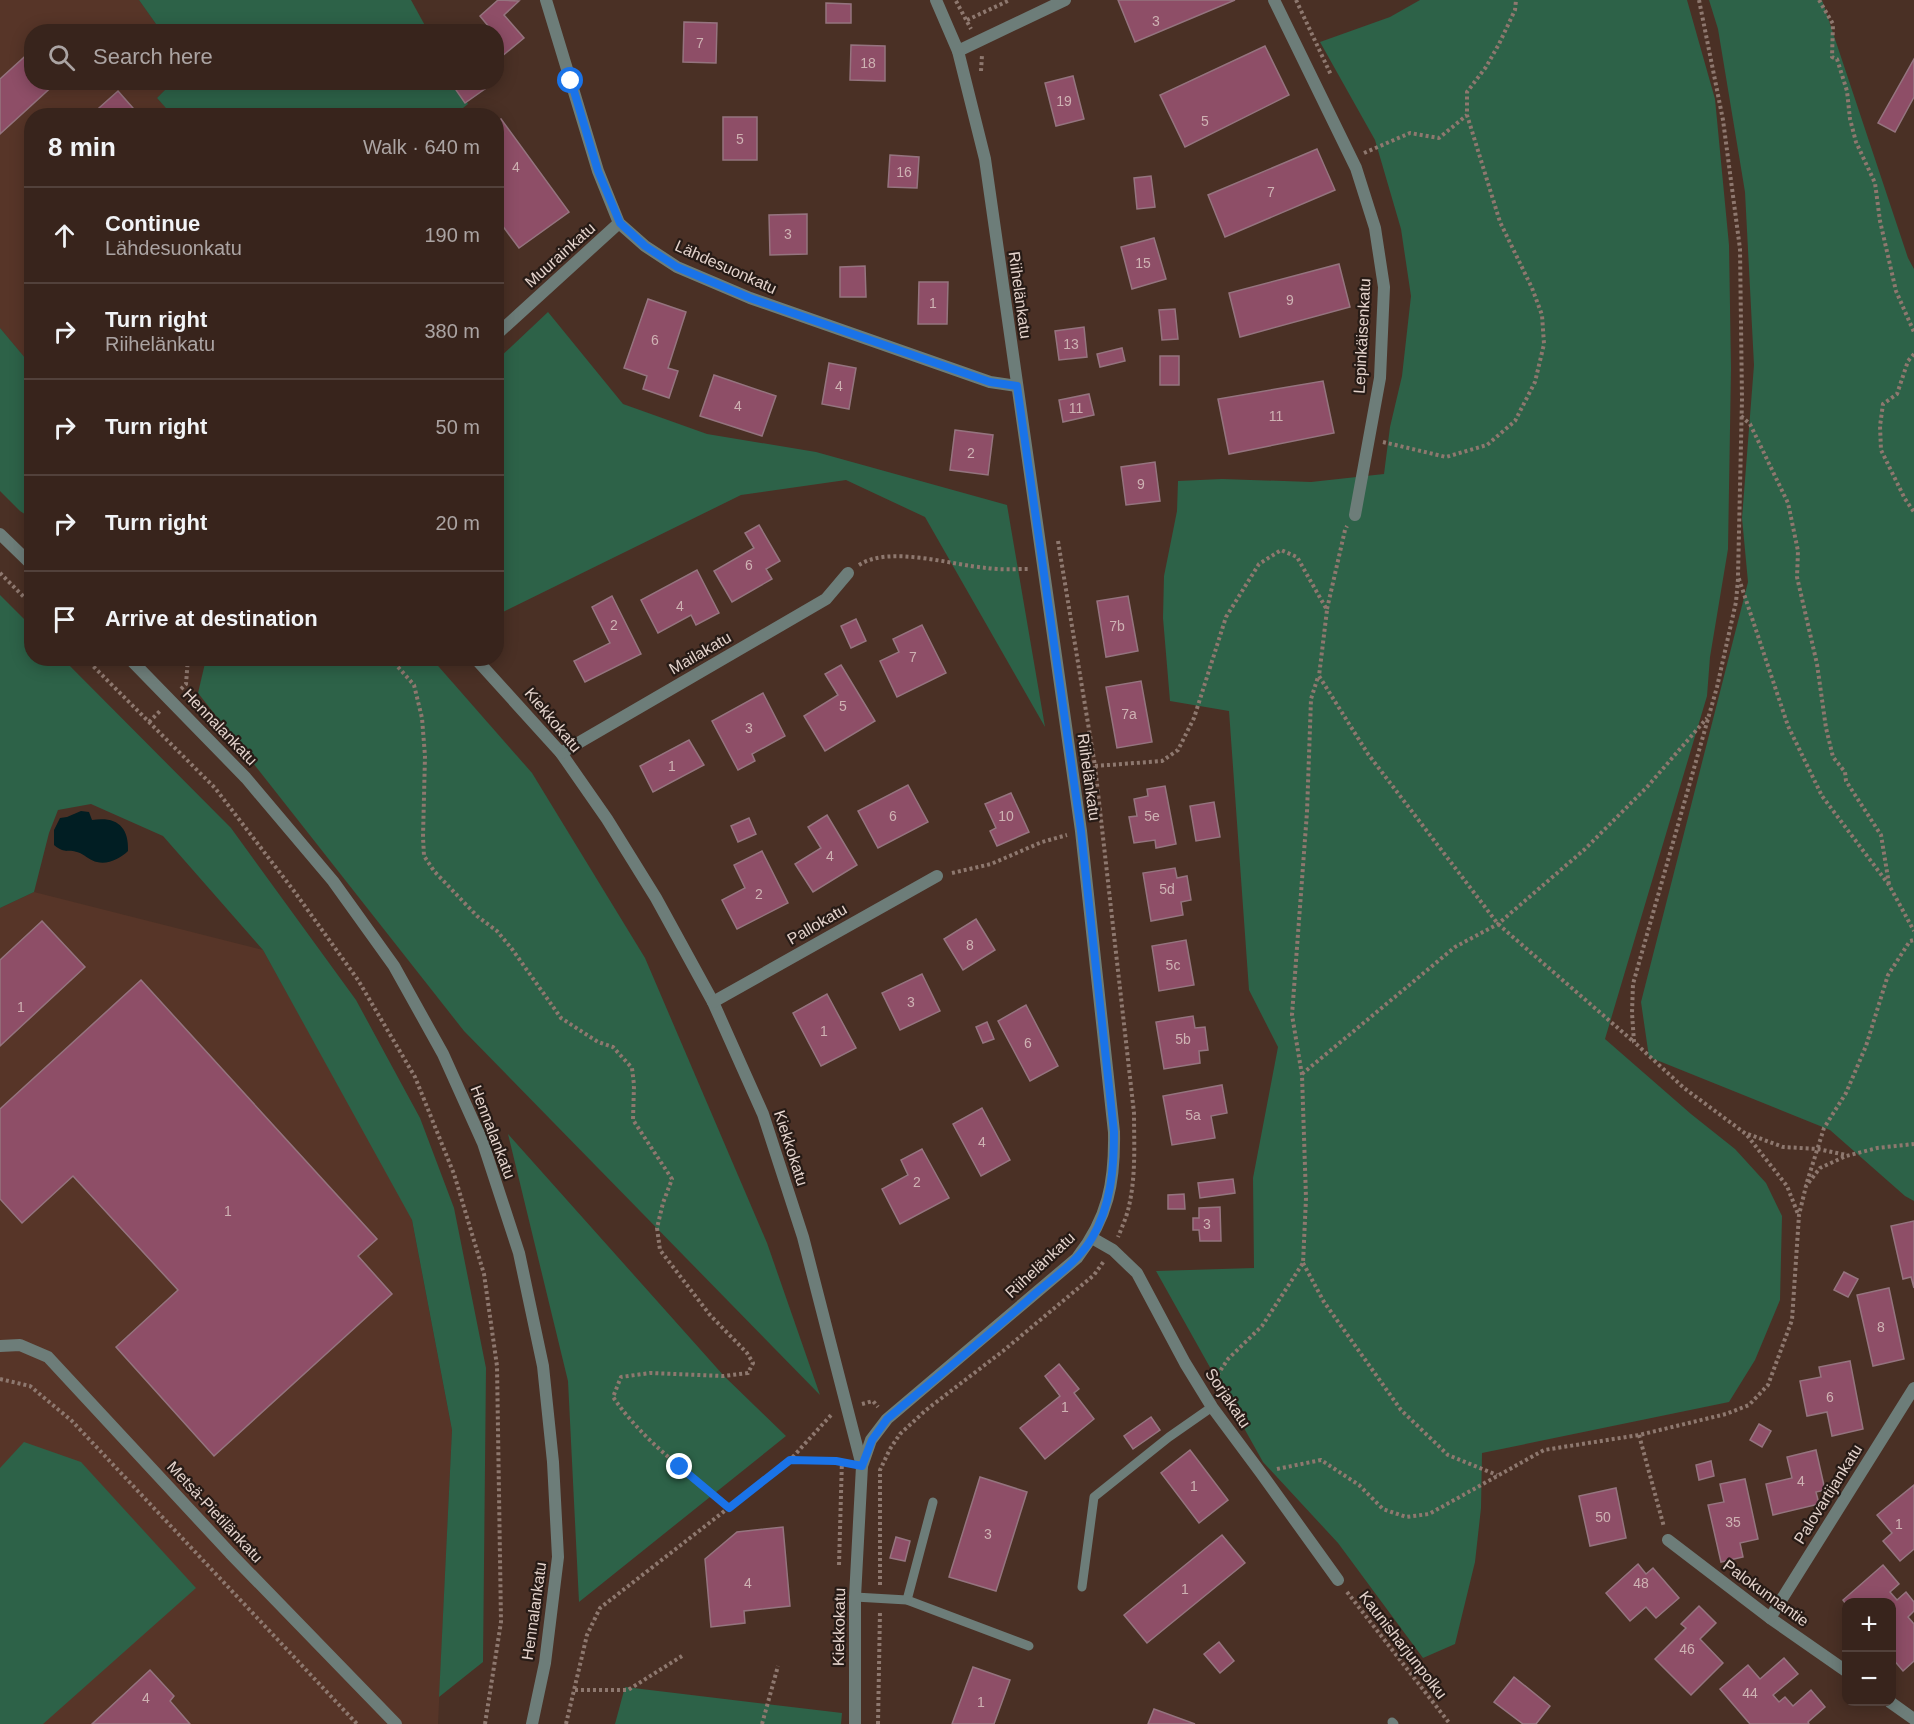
<!DOCTYPE html>
<meta charset="utf-8">
<style>
body{margin:0;font-family:Helvetica,sans-serif;background:#3f2c25;color:#f1f3f6}
.controls{position:absolute;right:18px;bottom:18px;display:grid;overflow:hidden;border-radius:12px;box-shadow:0 3px 15px #0003}
.controls button{width:54px;height:54px;display:grid;place-items:center;padding:0;border:0;border-bottom:2px solid #52413b;background:#38241c;color:#f1f3f6;font:30px sans-serif}
.stop{position:absolute;width:18px;height:18px;margin:-14px;border:4px solid #1a73e8;border-radius:50%;background:#fff}
.stop.end{background:#1a73e8;border-color:#fff;box-shadow:0 2px 6px #0008}
.list{margin:0;padding:0;list-style:none}
h2{display:flex;justify-content:space-between;align-items:center;height:78px;margin:0;padding:0 24px;font-size:26px}
h2 small{font-size:20px;font-weight:400;color:#aba4a3}
.list li{display:grid;grid-template-columns:39px 1fr auto;gap:18px;align-items:center;box-sizing:border-box;height:96px;padding:0 24px;border-top:2px solid #52413b}
.list b{display:block;font-size:22px;white-space:nowrap}
.list p{margin:0;font-size:20px;white-space:nowrap;color:#aba4a3}
.list em{font-size:20px;font-style:normal;color:#aba4a3}
.icon{flex:none;width:33px;height:33px;fill:none;stroke:currentColor;stroke-width:2;stroke-linecap:round;stroke-linejoin:round}
.map{position:relative;flex:none;width:1914px;height:1724px;overflow:hidden}
.search{position:absolute;background:#38241c;box-shadow:0 3px 15px #0003;left:24px;top:24px;width:480px;height:66px;display:flex;align-items:center;gap:15px;box-sizing:border-box;padding:0 21px;border-radius:24px;color:#aba4a3;font-size:22px}
.panel{position:absolute;background:#38241c;box-shadow:0 3px 15px #0003;left:24px;top:108px;width:480px;height:558px;border-radius:24px}
.map>svg:first-child{display:block}
.built{fill:#573528}
.green{fill:#2d6248}
.water{fill:#011e23}
.building{fill:#8e4e67;stroke:#95747f;stroke-width:1.5}
.lines{fill:none;stroke-linecap:round;stroke-linejoin:round}
.path{stroke:#8e786f;stroke-width:4;stroke-dasharray:3 3;stroke-linecap:butt}
.service{stroke:#6d7d79;stroke-width:9}
.minor{stroke:#6d7d79;stroke-width:12}
.tertiary{stroke:#6d7d79;stroke-width:12}
.route{stroke:#1a73e8;stroke-width:8}
.labels{text-anchor:middle;dominant-baseline:central;stroke-width:4.5;stroke-linejoin:round;paint-order:stroke}
.number-label{font-size:14px;fill:#ceb2b3}
.street-label{font-size:16px;fill:#e4d3cc;stroke:#271b16}
</style>
<div class="map">
<svg width="1914" height="1724" viewBox="0 0 1914 1724">
<rect width="100%" height="100%" fill="#4a3025"/>
<g class="built">
<path d="M0,0H139L161,31L32,32V82L172,83L157,98L173,115L32,116L31,365L0,328Z"/>
<path d="M34,892L263,950L411,1215L452,1430L438,1724H0V908Z"/>
</g>
<g class="green">
<path d="M139,0H411L428,31H161Z"/>
<path d="M1420,0H1687L1715,99L1729,245L1731,368L1728,549L1710,657L1707,696L1605,1039L1691,1114L1735,1149L1766,1183L1782,1216L1780,1300L1755,1360L1729,1402L1482,1453L1481,1508L1475,1562L1455,1644L1423,1658L1338,1543L1263,1462L1156,1271L1254,1268L1253,1178L1278,1047L1249,990L1229,711L1170,701L1163,618L1164,576L1177,511L1178,481L1222,479L1311,482L1384,474L1390,427L1402,376L1411,296L1401,229L1375,140L1320,42L1390,17Z"/>
<path d="M1709,0H1822L1908,258L1914,269V1201L1905,1196L1830,1130L1649,1057L1641,1002L1748,582L1742,518L1754,365L1745,192L1718,29Z"/>
<path d="M456,82L468,104L453,116H173L157,98L172,83Z"/>
<path d="M548,312L623,404L707,434L816,452L1007,505L1045,727L925,517L846,480L741,495L497,615V360Z"/>
<path d="M0,328L31,365V518L20,511L0,491Z"/>
<path d="M0,595L31,626L32,658L63,659L231,828L356,1000L420,1118L454,1208L486,1368L483,1662L439,1697L452,1430L412,1220L263,950L163,836L91,804L58,810L49,833L34,892L0,908Z"/>
<path d="M206,659H432L532,773L645,958L767,1243L820,1395L464,1031L198,693Z"/>
<path d="M508,1134L724,1376L786,1436L579,1602L568,1381Z"/>
<path d="M24,1442L81,1462L196,1588L43,1724H0V1468Z"/>
<path d="M625,1687L842,1713L841,1724H615Z"/>
</g>
<path class="water" d="M81,811L89,812L92,820C116,816 129,826 128,851C121,858 108,865 97,862C91,861 86,856 80,853C68,848 66,855 54,845V830L60,818L67,817Z"/>
<g class="building">
<path d="M498,0L519,1L504,15L524,38L501,57L496,52V32H484L489,27L480,16Z"/>
<path d="M1118,0H1235L1135,42Z"/>
<path d="M826,3L851,4V23H826Z"/>
<path d="M684,22L717,23L716,63L683,62Z"/>
<path d="M851,45L885,46V81L850,80Z"/>
<path d="M1265,46L1289,95L1185,147L1160,95Z"/>
<path d="M32,50V82H57L0,134V79Z"/>
<path d="M1914,59V97L1895,132L1878,123Z"/>
<path d="M1073,76L1084,119L1056,126L1045,83Z"/>
<path d="M467,82H486L489,86L465,103L456,90Z"/>
<path d="M118,91L140,116H90Z"/>
<rect x="723" y="117" width="34" height="43"/>
<path d="M501,119L569,212L519,248L496,217V122Z"/>
<path d="M1317,149L1335,190L1225,237L1208,195Z"/>
<path d="M890,155L919,157L917,188L888,187Z"/>
<path d="M1151,176L1155,207L1137,209L1134,178Z"/>
<path d="M807,214V254L770,255L769,215Z"/>
<path d="M1154,238L1166,279L1132,289L1121,247Z"/>
<path d="M1339,264L1350,307L1240,337L1229,293Z"/>
<path d="M865,266L866,297H840V267Z"/>
<path d="M919,282H948L947,324H918Z"/>
<path d="M648,299L686,312L668,368L678,371L669,398L643,389L647,376L624,368Z"/>
<path d="M1175,309L1178,339L1162,340L1159,310Z"/>
<path d="M1084,327L1087,357L1059,360L1055,331Z"/>
<path d="M1122,348L1125,361L1100,367L1097,354Z"/>
<rect x="1160" y="356" width="19" height="29"/>
<path d="M829,363L856,368L849,409L822,404Z"/>
<path d="M714,375L776,396L762,436L700,416Z"/>
<path d="M1323,381L1334,433L1229,454L1218,399Z"/>
<path d="M1089,394L1094,415L1063,422L1059,400Z"/>
<path d="M955,430L993,435L988,475L950,470Z"/>
<path d="M1155,462L1160,501L1126,505L1121,467Z"/>
<path d="M759,525L780,561L766,569L772,579L732,602L714,571L754,548L745,533Z"/>
<path d="M697,570L719,613L696,625L691,615L658,633L641,600Z"/>
<path d="M612,596L641,654L585,682L574,661L610,643L592,607Z"/>
<path d="M1128,596L1138,651L1106,657L1097,601Z"/>
<path d="M856,619L866,641L851,648L841,626Z"/>
<path d="M922,625L946,673L897,697L880,661L899,652L893,639Z"/>
<path d="M841,665L875,721L825,751L804,716L838,695L825,674Z"/>
<path d="M1141,681L1152,742L1117,748L1106,687Z"/>
<path d="M763,693L785,736L752,754L755,761L738,770L712,721Z"/>
<path d="M689,740L704,765L653,792L640,766Z"/>
<path d="M908,785L928,822L878,848L858,811Z"/>
<path d="M1165,786L1176,844L1156,848L1155,840L1134,843L1129,817L1137,816L1134,799L1148,796L1147,789Z"/>
<path d="M1011,793L1029,832L997,846L990,831L996,828L985,804Z"/>
<path d="M1214,802L1220,837L1196,841L1190,806Z"/>
<path d="M827,815L857,865L813,892L795,864L821,848L808,827Z"/>
<path d="M749,818L756,834L738,842L731,826Z"/>
<path d="M762,851L788,903L737,929L722,900L745,888L734,865Z"/>
<path d="M1175,868L1177,878L1187,876L1191,900L1181,902L1183,915L1151,921L1143,873Z"/>
<path d="M976,919L995,950L963,970L944,939Z"/>
<path d="M42,921L85,967L0,1046V960Z"/>
<path d="M1186,940L1194,985L1159,991L1152,946Z"/>
<path d="M922,974L940,1011L900,1030L882,993Z"/>
<path d="M141,980L377,1239L358,1256L392,1294L214,1456L116,1347L178,1290L73,1176L22,1223L0,1199V1109Z"/>
<path d="M827,994L856,1048L821,1066L793,1013Z"/>
<path d="M1026,1005L1058,1066L1030,1081L998,1021Z"/>
<path d="M1193,1016L1195,1028L1205,1027L1208,1050L1199,1051L1200,1063L1164,1069L1156,1022Z"/>
<path d="M987,1022L994,1039L983,1043L976,1027Z"/>
<path d="M1222,1085L1227,1113L1211,1116L1215,1138L1172,1145L1163,1096Z"/>
<path d="M982,1108L1010,1160L981,1176L953,1124Z"/>
<path d="M922,1149L949,1198L900,1224L882,1189L908,1175L901,1160Z"/>
<path d="M1233,1179L1235,1193L1200,1198L1198,1183Z"/>
<path d="M1184,1194L1185,1209H1168V1195Z"/>
<path d="M1220,1207L1221,1241H1200L1199,1230H1193V1218H1199V1208Z"/>
<path d="M1914,1221V1288L1911,1277L1903,1279L1891,1226Z"/>
<path d="M1844,1272L1858,1279L1848,1297L1834,1290Z"/>
<path d="M1889,1288L1904,1359L1873,1366L1857,1295Z"/>
<path d="M1850,1361L1863,1429L1832,1436L1827,1412L1807,1416L1800,1381L1821,1377L1819,1367Z"/>
<path d="M1059,1364L1079,1389L1074,1393L1094,1419L1045,1459L1020,1428L1060,1396L1045,1376Z"/>
<path d="M1151,1417L1160,1430L1133,1449L1124,1436Z"/>
<path d="M1759,1424L1771,1431L1762,1447L1750,1440Z"/>
<path d="M1190,1450L1228,1500L1199,1523L1161,1473Z"/>
<path d="M1816,1450L1825,1490L1816,1492L1819,1504L1773,1515L1766,1484L1792,1478L1787,1457Z"/>
<path d="M1711,1461L1714,1476L1699,1480L1696,1465Z"/>
<path d="M980,1477L1027,1492L996,1591L949,1577Z"/>
<path d="M1745,1479L1758,1539L1740,1543L1743,1557L1721,1562L1708,1505L1724,1502L1720,1484Z"/>
<path d="M1914,1485V1549L1900,1561L1883,1541L1892,1533L1877,1515Z"/>
<path d="M1616,1488L1626,1538L1590,1546L1579,1496Z"/>
<path d="M783,1527L790,1606L744,1611L745,1623L711,1627L705,1559L737,1532Z"/>
<path d="M1222,1535L1245,1563L1147,1643L1124,1615Z"/>
<path d="M896,1537L910,1541L905,1561L890,1558Z"/>
<path d="M1638,1564L1646,1574L1653,1568L1679,1598L1656,1618L1646,1607L1630,1621L1606,1593Z"/>
<path d="M1883,1565L1899,1584L1890,1592L1897,1600L1906,1592L1914,1602V1611L1908,1617L1914,1624V1661L1903,1671L1892,1658V1602H1846V1604L1843,1600Z"/>
<path d="M1699,1606L1716,1623L1700,1639L1723,1663L1691,1695L1655,1659L1686,1628L1681,1624Z"/>
<path d="M1219,1642L1234,1661L1220,1673L1204,1654Z"/>
<path d="M1784,1658L1798,1674L1773,1695L1779,1702L1785,1697L1793,1706L1811,1690L1825,1707L1808,1722L1809,1724H1750L1720,1689L1748,1665L1760,1679Z"/>
<path d="M973,1667L1010,1680L994,1724H952Z"/>
<path d="M150,1670L174,1696L170,1701L190,1724H92Z"/>
<path d="M1514,1677L1550,1706L1536,1724H1523L1494,1702Z"/>
<path d="M1154,1709L1195,1724H1148Z"/>
</g>
<g class="lines">
<g class="path">
<path d="M1296,0L1331,75"/>
<path d="M1699,0L1723,120L1740,249L1742,399L1738,576L1788,726L1822,796L1889,885L1914,931"/>
<path d="M1819,0L1833,24L1832,57L1837,59L1847,91L1850,119L1856,142L1875,183L1880,221L1896,291L1914,332"/>
<path d="M956,1L971,29"/>
<path d="M967,20L1010,0"/>
<path d="M981,71L982,55"/>
<path d="M1364,153L1410,133L1439,138L1467,115"/>
<path d="M1914,354L1908,361L1897,394L1883,404L1880,426L1881,450L1905,499L1914,512"/>
<path d="M496,357L505,349"/>
<path d="M1741,416L1750,424L1788,503L1798,551L1797,577L1817,664L1826,728L1833,757L1845,772L1846,781L1881,835L1889,884"/>
<path d="M1383,442L1446,457L1487,445L1515,421L1535,382L1544,344L1542,315L1532,288L1500,222L1467,115V92L1486,67L1499,44L1515,10L1516,0"/>
<path d="M1058,541L1095,766L1134,1113C1134,1144 1136,1175 1129,1206C1127,1216 1122,1227 1118,1237"/>
<path d="M859,565C890,545 951,565 987,568C1000,570 1015,569 1029,569"/>
<path d="M0,573L32,605"/>
<path d="M1738,579L1736,602L1717,687L1633,984L1632,1013L1634,1042L1684,1088L1746,1134L1787,1186L1798,1214"/>
<path d="M1327,609L1345,530L1347,526"/>
<path d="M85,658L215,788L294,891L358,980L415,1077L454,1174L484,1274L497,1366L501,1622L485,1724"/>
<path d="M390,658L414,685L422,718L425,756L423,837L424,856L434,871L477,916L497,931L512,949L561,1018L598,1042L613,1047L632,1068L634,1085L633,1120L672,1179L663,1203L657,1228L660,1250L710,1315L747,1353L753,1363L748,1373L724,1376L650,1373L621,1377L613,1397C643,1441 688,1473 729,1508"/>
<path d="M181,689L186,684L188,658"/>
<path d="M149,722L161,710"/>
<path d="M1095,766L1162,761L1178,750L1194,718L1226,617L1259,564L1281,550L1297,557L1327,610L1319,676L1368,754L1498,924L1634,1042"/>
<path d="M952,873L991,864L1042,842L1067,835"/>
<path d="M1302,1074L1455,947L1498,924L1585,849L1647,787L1707,718"/>
<path d="M1748,1134L1783,1147L1818,1149L1846,1155"/>
<path d="M1807,1182L1824,1128L1846,1093L1866,1046L1888,975L1910,941L1914,940"/>
<path d="M1303,1263L1324,1302L1401,1410L1448,1455L1497,1475"/>
<path d="M0,1379L30,1386L72,1421L357,1724"/>
<path d="M1214,1380L1228,1359L1262,1326L1303,1263L1306,1198L1302,1075L1292,1015L1307,812L1311,699L1318,677"/>
<path d="M862,1404L873,1401L878,1407"/>
<path d="M1639,1435L1664,1527"/>
<path d="M791,1460L843,1462"/>
<path d="M1277,1469L1321,1460L1359,1485L1383,1509L1406,1517L1429,1514L1544,1450L1639,1435L1726,1414L1749,1405L1768,1385L1792,1320L1799,1215L1806,1186L1820,1168L1846,1156L1877,1148L1914,1144"/>
<path d="M839,1565L842,1459"/>
<path d="M880,1585V1470L890,1449L900,1434L926,1410L1003,1351L1094,1275L1104,1261"/>
<path d="M1347,1592L1450,1724"/>
<path d="M575,1690H628L682,1656"/>
<path d="M566,1724L587,1635L600,1608L790,1460L832,1414"/>
<path d="M762,1724L778,1666"/>
<path d="M878,1724L880,1611"/>
</g>
<g class="service">
<path d="M1082,1587L1094,1497L1169,1437L1212,1407"/>
<path d="M855,1597L907,1600L1029,1646"/>
<path d="M907,1600L933,1502"/>
<path d="M1392,1722L1394,1724"/>
</g>
<g class="minor">
<path d="M546,0L598,171L619,223L645,246L677,267L750,298L990,382L1017,386"/>
<path d="M1274,0L1356,168L1375,228L1384,287L1380,378L1355,515"/>
<path d="M958,51L1065,0"/>
<path d="M496,335L619,223"/>
<path d="M475,658L561,753L607,819L656,898L713,1002L763,1114L803,1237L862,1466"/>
<path d="M561,753L826,599L848,573"/>
<path d="M713,1002L937,876"/>
<path d="M1092,1238L1113,1250L1137,1273L1185,1363L1212,1407L1261,1473L1338,1580"/>
<path d="M0,1346L20,1345L48,1357L230,1553L396,1724"/>
<path d="M1668,1540L1770,1618L1846,1671"/>
<path d="M1770,1618L1914,1388"/>
<path d="M1890,1702L1914,1719"/>
</g>
<g class="tertiary">
<path d="M0,534L32,565"/>
<path d="M129,658L246,778L333,881L394,966L443,1054L483,1143L519,1253L543,1366L553,1462L558,1557L545,1663L532,1724"/>
<path d="M855,1724V1597L862,1466L871,1440L887,1419L1077,1258C1108,1218 1115,1182 1114,1132L1081,831L985,159L958,51L936,0"/>
</g>
</g>
<g class="lines">
<path class="route" d="M571,81L598,171L620,223L645,246L677,267L750,298L990,382L1017,386L1081,831L1114,1132C1114,1168 1111,1206 1092,1238C1079,1260 1056,1276 1037,1292C988,1336 937,1377 887,1419L872,1440L862,1466L836,1461L790,1460L729,1508L680,1467"/>
</g>
<g class="labels">
<g class="number-label">
<text x="1156" y="21">3</text>
<text x="700" y="43">7</text>
<text x="868" y="63">18</text>
<text x="1064" y="101">19</text>
<text x="1205" y="121">5</text>
<text x="740" y="139">5</text>
<text x="516" y="167">4</text>
<text x="904" y="172">16</text>
<text x="1271" y="192">7</text>
<text x="788" y="234">3</text>
<text x="1143" y="263">15</text>
<text x="1290" y="300">9</text>
<text x="933" y="303">1</text>
<text x="655" y="340">6</text>
<text x="1071" y="344">13</text>
<text x="839" y="386">4</text>
<text x="738" y="406">4</text>
<text x="1076" y="408">11</text>
<text x="1276" y="416">11</text>
<text x="971" y="453">2</text>
<text x="1141" y="484">9</text>
<text x="749" y="565">6</text>
<text x="680" y="606">4</text>
<text x="614" y="625">2</text>
<text x="1117" y="626">7b</text>
<text x="913" y="657">7</text>
<text x="843" y="706">5</text>
<text x="1129" y="714">7a</text>
<text x="749" y="728">3</text>
<text x="672" y="766">1</text>
<text x="893" y="816">6</text>
<text x="1006" y="816">10</text>
<text x="1152" y="816">5e</text>
<text x="830" y="856">4</text>
<text x="1167" y="889">5d</text>
<text x="759" y="894">2</text>
<text x="970" y="945">8</text>
<text x="1173" y="965">5c</text>
<text x="911" y="1002">3</text>
<text x="21" y="1007">1</text>
<text x="824" y="1031">1</text>
<text x="1183" y="1039">5b</text>
<text x="1028" y="1043">6</text>
<text x="1193" y="1115">5a</text>
<text x="982" y="1142">4</text>
<text x="917" y="1182">2</text>
<text x="228" y="1211">1</text>
<text x="1207" y="1224">3</text>
<text x="1881" y="1327">8</text>
<text x="1830" y="1397">6</text>
<text x="1065" y="1407">1</text>
<text x="1801" y="1481">4</text>
<text x="1194" y="1486">1</text>
<text x="1603" y="1517">50</text>
<text x="1733" y="1522">35</text>
<text x="1899" y="1524">1</text>
<text x="988" y="1534">3</text>
<text x="748" y="1583">4</text>
<text x="1641" y="1583">48</text>
<text x="1185" y="1589">1</text>
<text x="1687" y="1649">46</text>
<text x="1750" y="1693">44</text>
<text x="146" y="1698">4</text>
<text x="981" y="1702">1</text>
</g>
<g class="street-label">
<text transform="translate(560 255) rotate(-42)">Muurainkatu</text>
<text transform="translate(726 267) rotate(24)">Lähdesuonkatu</text>
<text transform="translate(1020 295) rotate(82)">Riihelänkatu</text>
<text transform="translate(1362 336) rotate(-87)">Lepinkäisenkatu</text>
<text transform="translate(700 653) rotate(-30)">Mailakatu</text>
<text transform="translate(553 720) rotate(50)">Kiekkokatu</text>
<text transform="translate(220 727) rotate(46)">Hennalankatu</text>
<text transform="translate(1089 777) rotate(82)">Riihelänkatu</text>
<text transform="translate(817 924) rotate(-30)">Pallokatu</text>
<text transform="translate(493 1132) rotate(69)">Hennalankatu</text>
<text transform="translate(791 1148) rotate(72)">Kiekkokatu</text>
<text transform="translate(1040 1265) rotate(-43)">Riihelänkatu</text>
<text transform="translate(1228 1398) rotate(56)">Sorjakatu</text>
<text transform="translate(1828 1494) rotate(-58)">Palovartijankatu</text>
<text transform="translate(215 1512) rotate(47)">Metsä-Pietilänkatu</text>
<text transform="translate(1766 1593) rotate(36)">Palokunnantie</text>
<text transform="translate(534 1611) rotate(-82)">Hennalankatu</text>
<text transform="translate(839 1627) rotate(-89)">Kiekkokatu</text>
<text transform="translate(1403 1645) rotate(52)">Kaunisharjunpolku</text>
</g>
</g>
</svg>
<div class="controls">
<button>+</button>
<button>−</button>
</div>
<div class="stop" style="left:571px;top:81px"></div>
<div class="stop end" style="left:680px;top:1467px"></div>
<div class="search"><svg class="icon" aria-label="search" viewBox="0 0 24 24"><circle cx="10" cy="10" r="6"/><path d="M15 15l6 6"/></svg>Search here</div>
<section class="panel">
<h2>8 min<small>Walk · 640 m</small></h2>
<ul class="list">
<li><svg class="icon" aria-label="ahead" viewBox="0 0 24 24"><path d="M12 20V5M6 11l6-6 6 6"/></svg><div><b>Continue</b><p>Lähdesuonkatu</p></div><em>190 m</em></li>
<li><svg class="icon" aria-label="right" viewBox="0 0 24 24"><path d="M7 20v-9h11M14 6l5 5-5 5"/></svg><div><b>Turn right</b><p>Riihelänkatu</p></div><em>380 m</em></li>
<li><svg class="icon" aria-label="right" viewBox="0 0 24 24"><path d="M7 20v-9h11M14 6l5 5-5 5"/></svg><div><b>Turn right</b></div><em>50 m</em></li>
<li><svg class="icon" aria-label="right" viewBox="0 0 24 24"><path d="M7 20v-9h11M14 6l5 5-5 5"/></svg><div><b>Turn right</b></div><em>20 m</em></li>
<li><svg class="icon" aria-label="arrive" viewBox="0 0 24 24"><path d="M6 21V4h12l-3 4 3 4H6"/></svg><div><b>Arrive at destination</b></div></li>
</ul>
</section>
</div>
